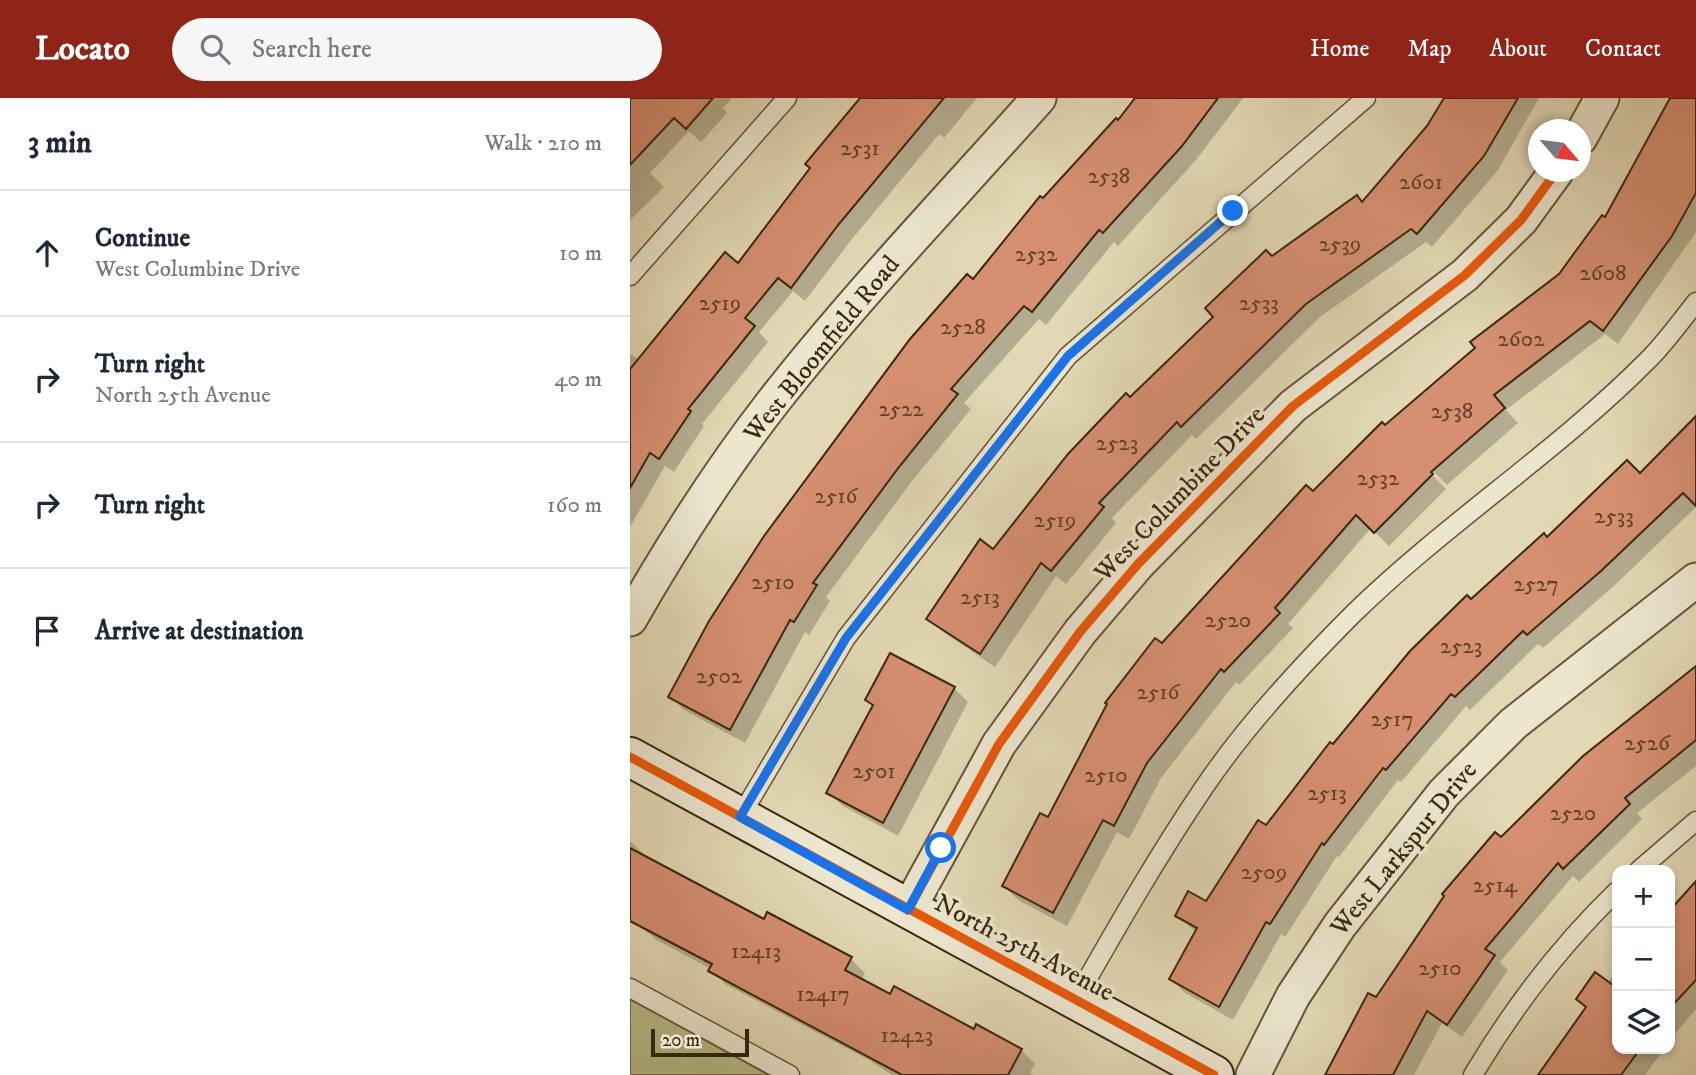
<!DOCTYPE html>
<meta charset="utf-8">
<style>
body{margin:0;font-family:"IM FELL DW Pica",serif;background:#f6f6f7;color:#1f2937}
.controls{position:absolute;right:21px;bottom:21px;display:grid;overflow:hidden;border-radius:14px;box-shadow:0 4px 10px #0003}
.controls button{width:63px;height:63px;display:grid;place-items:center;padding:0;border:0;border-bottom:2px solid #e0e1e3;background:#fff;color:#1f2937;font:35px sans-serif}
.compass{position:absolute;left:898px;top:21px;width:63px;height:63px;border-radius:50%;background:#fff;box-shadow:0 4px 10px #0003;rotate:118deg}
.scale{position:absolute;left:21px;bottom:18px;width:98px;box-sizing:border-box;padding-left:7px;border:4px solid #3c280e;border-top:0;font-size:19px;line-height:24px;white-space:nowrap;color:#3c280e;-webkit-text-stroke:5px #ece6cf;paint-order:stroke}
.stop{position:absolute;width:21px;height:21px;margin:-16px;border:5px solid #1a73e8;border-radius:50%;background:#fff}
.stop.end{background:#1a73e8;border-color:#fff;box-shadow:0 2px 7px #0008}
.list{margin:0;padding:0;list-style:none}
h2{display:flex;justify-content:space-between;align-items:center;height:91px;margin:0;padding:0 28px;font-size:30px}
h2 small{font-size:23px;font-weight:400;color:#747a83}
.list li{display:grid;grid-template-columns:46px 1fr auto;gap:21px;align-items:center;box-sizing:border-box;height:126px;padding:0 28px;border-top:2px solid #e0e1e3}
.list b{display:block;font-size:26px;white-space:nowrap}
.list p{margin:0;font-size:23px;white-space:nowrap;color:#747a83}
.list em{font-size:23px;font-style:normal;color:#747a83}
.icon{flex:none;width:38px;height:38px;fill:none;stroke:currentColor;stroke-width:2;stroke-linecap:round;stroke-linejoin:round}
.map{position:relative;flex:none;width:1066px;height:977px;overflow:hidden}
header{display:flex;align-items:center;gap:42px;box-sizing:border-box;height:98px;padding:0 35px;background:#8f2418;color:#fff}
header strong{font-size:33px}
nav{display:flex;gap:38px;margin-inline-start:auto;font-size:24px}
.search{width:490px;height:63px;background:#f6f6f7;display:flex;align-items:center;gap:18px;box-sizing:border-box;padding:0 24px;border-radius:38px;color:#747a83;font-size:26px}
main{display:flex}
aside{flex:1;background:#fff}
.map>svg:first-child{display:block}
.green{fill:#b7be8b;stroke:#7a734c;stroke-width:2}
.shadow{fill:#0003}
.building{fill:#d68f71;stroke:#3c280e;stroke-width:2}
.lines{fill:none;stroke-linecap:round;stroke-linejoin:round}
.lane-casing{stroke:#665438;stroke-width:21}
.street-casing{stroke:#665438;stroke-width:37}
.secondary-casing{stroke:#3c280e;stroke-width:42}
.lane{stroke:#ece6cf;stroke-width:18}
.street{stroke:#ece6cf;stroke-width:33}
.secondary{stroke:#ece6cf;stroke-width:38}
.cycleway-casing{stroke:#ece6cf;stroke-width:13}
.cycleway{stroke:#e8590c;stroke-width:9}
.route{stroke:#1a73e8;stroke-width:9}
.labels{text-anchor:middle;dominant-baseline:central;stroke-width:7;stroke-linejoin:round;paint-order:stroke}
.number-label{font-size:23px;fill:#624227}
.street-label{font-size:26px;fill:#3c280e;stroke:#ece6cf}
</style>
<header>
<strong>Locato</strong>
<div class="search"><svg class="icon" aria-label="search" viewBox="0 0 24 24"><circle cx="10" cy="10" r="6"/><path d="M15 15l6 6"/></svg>Search here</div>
<nav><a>Home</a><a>Map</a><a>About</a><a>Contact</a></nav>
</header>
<main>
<aside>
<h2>3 min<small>Walk · 210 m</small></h2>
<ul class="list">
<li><svg class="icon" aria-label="ahead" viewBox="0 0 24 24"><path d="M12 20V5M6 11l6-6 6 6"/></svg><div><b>Continue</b><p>West Columbine Drive</p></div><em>10 m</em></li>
<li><svg class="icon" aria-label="right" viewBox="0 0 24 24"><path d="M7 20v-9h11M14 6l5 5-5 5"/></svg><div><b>Turn right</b><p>North 25th Avenue</p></div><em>40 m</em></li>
<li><svg class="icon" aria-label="right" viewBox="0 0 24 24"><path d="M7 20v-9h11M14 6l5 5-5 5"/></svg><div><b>Turn right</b></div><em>160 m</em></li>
<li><svg class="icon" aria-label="arrive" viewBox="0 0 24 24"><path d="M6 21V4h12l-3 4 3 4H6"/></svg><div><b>Arrive at destination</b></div></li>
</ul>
</aside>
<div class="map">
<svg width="1066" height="977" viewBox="0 0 1066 977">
<rect width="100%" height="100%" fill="#e2d8b5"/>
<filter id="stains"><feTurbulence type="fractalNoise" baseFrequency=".00286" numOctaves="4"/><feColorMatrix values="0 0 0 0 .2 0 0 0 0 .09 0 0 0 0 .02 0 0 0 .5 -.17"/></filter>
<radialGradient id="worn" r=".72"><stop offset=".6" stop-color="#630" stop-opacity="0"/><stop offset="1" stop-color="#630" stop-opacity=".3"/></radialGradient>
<path class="green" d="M0,901L139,977H0Z"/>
<g class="shadow">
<path d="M0,0H102L93,10L97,15L71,44L59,33L20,75L34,89L0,122Z"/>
<path d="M232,0H347L314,40L309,36L222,141L175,203L163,193L129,234L138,244L72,326L74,328L44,374L35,368L0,429V256L10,262L108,168Z"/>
<path d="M507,0H613L566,62L488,148L484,144L416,227L409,221L334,305L341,311L282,383L196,499L200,503L179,537L175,534L115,645L54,612L40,598L343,183L414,103L488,25Z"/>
<path d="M816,0H909L868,72L802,149L796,144L690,219L566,341L562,337L482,420L486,425L436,486L426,478L365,569L313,534L299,520L500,302L642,160L733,106L799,29Z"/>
<path d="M1042,0H1066V134L988,246L975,236L876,312L888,325L817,387L799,369L796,371L816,391L759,448L741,430L658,526L663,530L609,587L606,584L531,680L499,741L487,734L437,828L388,802L374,788L532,547L683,395L931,177L976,122Z"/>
<path d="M1066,320V409L985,487L913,550L908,546L840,612L836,608L771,684L768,682L709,759L707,758L655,839L651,836L603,922L555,895L541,881L567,835L547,817L577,806L703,649L841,503L917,441L1010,377Z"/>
<path d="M1066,570V668L1007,715L1012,721L949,784L943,778L870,864L878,872L832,939L812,925L784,977H707L746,901L871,741Z"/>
<path d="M324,590L338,604L268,738L213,708L198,694L244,609L237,602Z"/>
<path d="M0,743L21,763L134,823L221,861L235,875L232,881L261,898L391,952L405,966L400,975L404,977H262L239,962L95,886L81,871L27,842L0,820Z"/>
<path d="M1059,794L1066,796V911L1040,942V815Z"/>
<path d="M987,872V951H1034L1015,977H910Z"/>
</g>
<g class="building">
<path d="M0,0H83L56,31L44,20L0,67Z"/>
<path d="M230,0H314L208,127L161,190L148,180L115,220L125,228L58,311L61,313L29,361L20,355L0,390V271L95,154L108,165L180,70L175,66Z"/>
<path d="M505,0H588L552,48L473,135L469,132L402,214L394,208L321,291L328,296L269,369L183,485L187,487L164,524L160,522L100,632L38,599L79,523L134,438L280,241L337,176L343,181L410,98L413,100L486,20L488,22Z"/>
<path d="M814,0H888L854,58L787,136L781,131L676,206L551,329L547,324L469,405L474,409L421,473L411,465L350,556L296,521L350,441L363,451L438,356L496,295L500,299L583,219L575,210L636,152L642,158L727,97L732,104L797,28Z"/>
<path d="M1040,0H1066V95L1042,138L973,233L960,223L864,297L875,310L801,374L803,376L744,435L726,417L645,510L650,515L594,574L591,571L517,665L484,728L473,722L423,815L372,788L410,715L418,719L477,606L475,605L525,540L532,545L676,387L683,393L752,324L755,327L845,250L840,244L929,176L972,117L975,119Z"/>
<path d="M1066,318V408L1053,395L971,473L897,537L893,533L825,599L821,596L756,672L753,670L694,747L692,745L640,826L636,824L589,909L539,881L567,830L545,818L558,793L576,803L628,722L636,727L700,644L703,646L780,553L837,497L841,501L914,435L917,439L997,362L1010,375Z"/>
<path d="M260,555L325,589L253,725L196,695L243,607L235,602Z"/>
<path d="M1066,568V642L995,700L1000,706L933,771L928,765L855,851L865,857L817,927L797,913L763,977H695L738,895L746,899L814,798L812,796L865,734L871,739L953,658Z"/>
<path d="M0,750L134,821L137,814L222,859L215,872L260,896L264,888L344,931L346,926L392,951L378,977H272L78,873L82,866L0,823Z"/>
<path d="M1066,783V882L1040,910V812Z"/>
<path d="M965,874L987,890V951H1010L991,977H908L956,909L946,901Z"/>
</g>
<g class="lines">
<defs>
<g id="lane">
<path d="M0,178L157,0"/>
<path d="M110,719L216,540L438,258L736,0"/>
<path d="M1009,772L1066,723"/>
<path d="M0,890L160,977"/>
<path d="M446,901C487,829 528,757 575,688C615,629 672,567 723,516C816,425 927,354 1019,261C1036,244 1051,223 1066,204"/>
<path d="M843,977C883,910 931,847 987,793"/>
</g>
<g id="street">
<path d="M950,40L972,0"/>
<path d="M0,521C43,446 90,372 143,304C226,198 320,100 409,0"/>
<path d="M278,812L369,646L450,534L508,466L663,308L835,177L891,122L926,74"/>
<path d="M623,977L663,898L710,827L814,695L883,626L1066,482"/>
</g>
<path id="secondary" d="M0,659L584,977"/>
</defs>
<use href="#lane" class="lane-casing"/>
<use href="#street" class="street-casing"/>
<use href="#secondary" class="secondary-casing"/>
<use href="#lane" class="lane"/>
<use href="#street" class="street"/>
<use href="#secondary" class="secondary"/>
<defs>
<g id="cycleway">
<path d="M0,659L584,977"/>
<path d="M278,812L369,646L450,534L508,466L663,308L835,177L891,122L926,74"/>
</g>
</defs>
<use href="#cycleway" class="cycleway-casing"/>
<use href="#cycleway" class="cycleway"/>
</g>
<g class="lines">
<path class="route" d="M311,750L278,812L110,719L216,540L438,258L603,113"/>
</g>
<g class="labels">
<g class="number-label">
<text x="230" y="50">2531</text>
<text x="479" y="78">2538</text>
<text x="791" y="84">2601</text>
<text x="710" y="146">2539</text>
<text x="406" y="156">2532</text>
<text x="973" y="175">2608</text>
<text x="90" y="205">2519</text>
<text x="629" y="205">2533</text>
<text x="333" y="229">2528</text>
<text x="891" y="241">2602</text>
<text x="271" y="311">2522</text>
<text x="822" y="313">2538</text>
<text x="487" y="345">2523</text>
<text x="748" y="380">2532</text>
<text x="206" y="398">2516</text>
<text x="984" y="418">2533</text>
<text x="425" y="422">2519</text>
<text x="143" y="484">2510</text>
<text x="906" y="486">2527</text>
<text x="350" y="499">2513</text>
<text x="598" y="522">2520</text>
<text x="831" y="548">2523</text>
<text x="89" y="578">2502</text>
<text x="528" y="594">2516</text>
<text x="762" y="621">2517</text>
<text x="1017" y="645">2526</text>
<text x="244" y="673">2501</text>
<text x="476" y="677">2510</text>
<text x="697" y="695">2513</text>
<text x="943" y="715">2520</text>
<text x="634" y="774">2509</text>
<text x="865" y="787">2514</text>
<text x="126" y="853">12413</text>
<text x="810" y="870">2510</text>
<text x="193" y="896">12417</text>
<text x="277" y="937">12423</text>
</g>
<g class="street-label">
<text transform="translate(192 251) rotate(-51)">West Bloomfield Road</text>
<text transform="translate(550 396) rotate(-46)">West Columbine Drive</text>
<text transform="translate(774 751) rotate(-51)">West Larkspur Drive</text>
<text transform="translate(394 850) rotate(28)">North 25th Avenue</text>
</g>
</g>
<rect width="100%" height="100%" filter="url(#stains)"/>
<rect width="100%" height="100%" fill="url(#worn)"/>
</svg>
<div class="controls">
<button>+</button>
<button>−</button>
<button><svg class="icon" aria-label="layers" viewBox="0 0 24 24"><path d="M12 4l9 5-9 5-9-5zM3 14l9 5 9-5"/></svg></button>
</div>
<svg class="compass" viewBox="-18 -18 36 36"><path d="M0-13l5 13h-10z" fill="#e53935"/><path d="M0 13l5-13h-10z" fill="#747a83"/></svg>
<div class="scale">20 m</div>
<div class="stop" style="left:311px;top:750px"></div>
<div class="stop end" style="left:603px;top:113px"></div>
</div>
</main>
